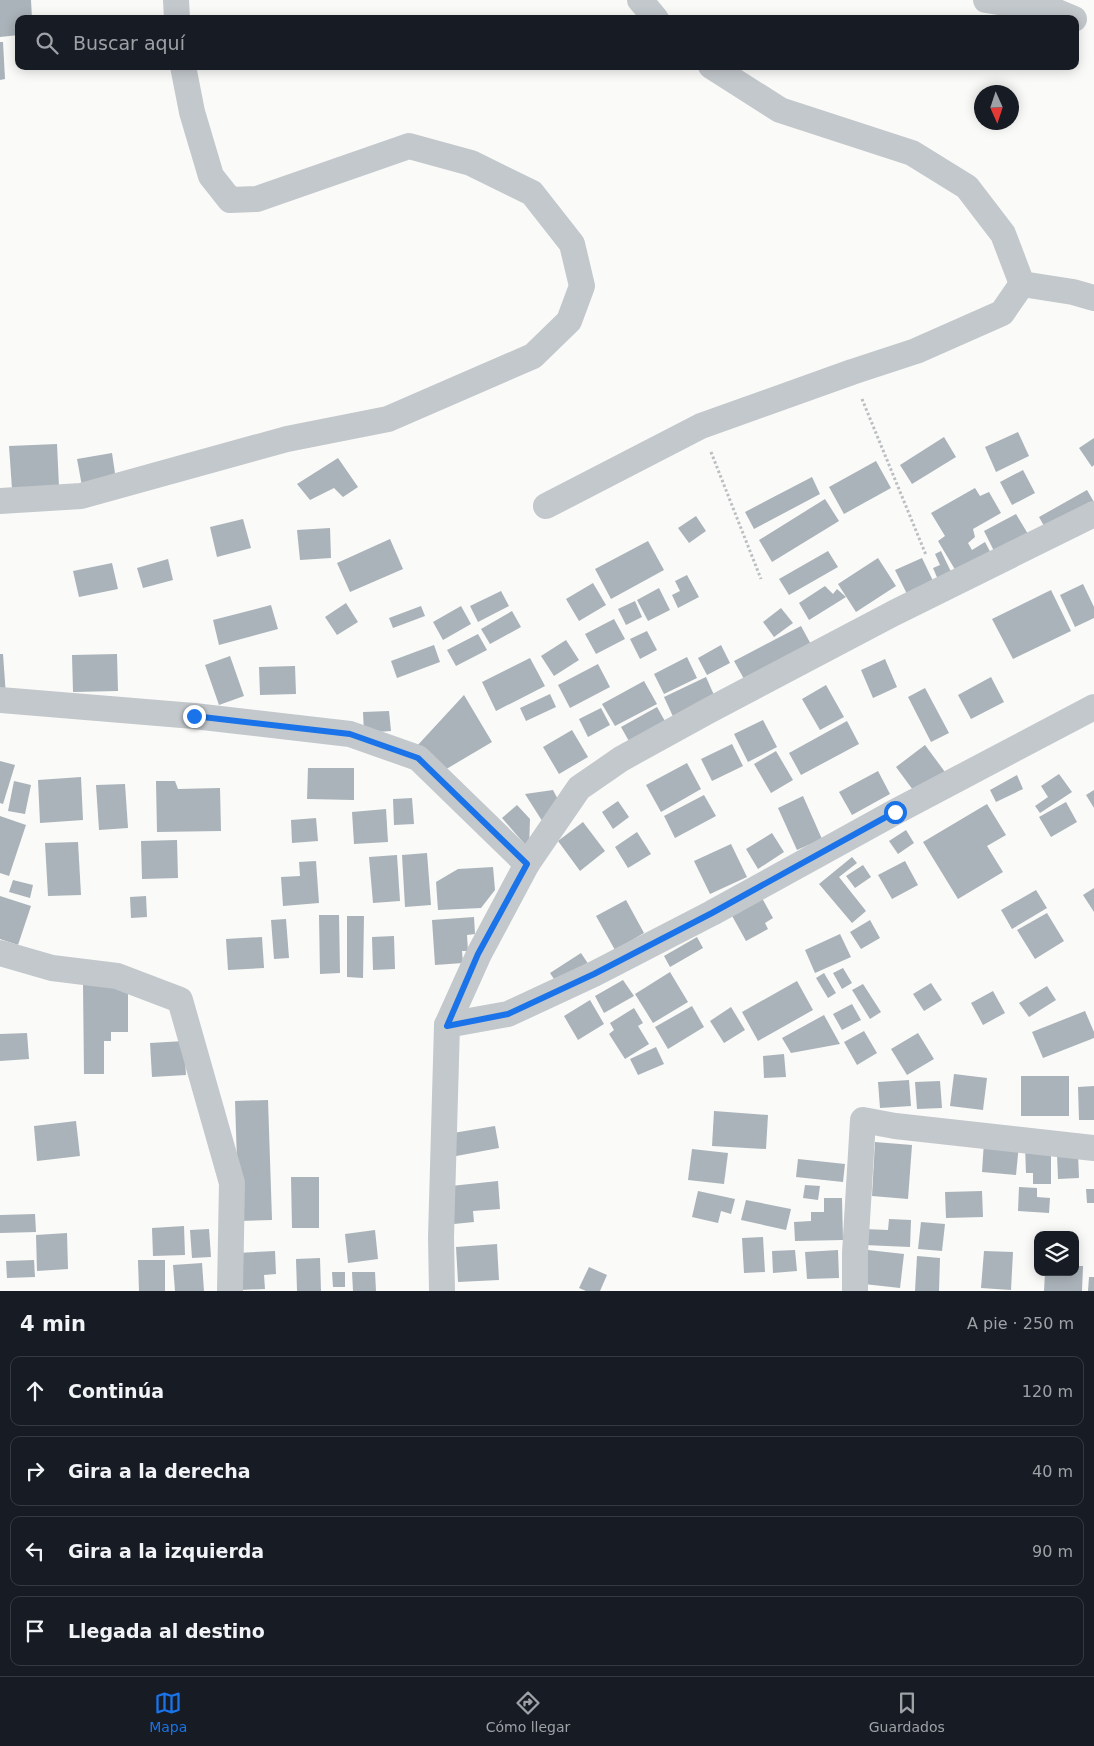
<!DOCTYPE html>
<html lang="es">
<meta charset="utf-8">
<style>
body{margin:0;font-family:"DejaVu Sans",sans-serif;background:#242831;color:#f1f3f6}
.controls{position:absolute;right:15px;bottom:15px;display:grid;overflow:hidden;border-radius:10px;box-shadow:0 2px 12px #0003}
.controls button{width:45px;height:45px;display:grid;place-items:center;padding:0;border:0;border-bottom:1px solid #363941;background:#171b24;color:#f1f3f6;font:25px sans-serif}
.compass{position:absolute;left:974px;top:85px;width:45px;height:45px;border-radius:50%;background:#171b24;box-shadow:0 2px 12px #0003;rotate:177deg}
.stop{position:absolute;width:15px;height:15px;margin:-11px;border:4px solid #1a73e8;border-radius:50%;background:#fff}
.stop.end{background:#1a73e8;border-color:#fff;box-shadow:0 1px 5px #0008}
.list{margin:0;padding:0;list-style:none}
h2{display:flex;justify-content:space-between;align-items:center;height:65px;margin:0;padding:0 20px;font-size:21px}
h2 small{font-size:16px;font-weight:400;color:#9ea1a6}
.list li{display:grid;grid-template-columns:32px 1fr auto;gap:15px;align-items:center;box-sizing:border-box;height:70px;margin:0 10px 10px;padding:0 10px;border:1px solid #363941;border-radius:10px}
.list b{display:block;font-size:19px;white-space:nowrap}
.list em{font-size:16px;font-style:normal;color:#9ea1a6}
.icon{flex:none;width:28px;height:28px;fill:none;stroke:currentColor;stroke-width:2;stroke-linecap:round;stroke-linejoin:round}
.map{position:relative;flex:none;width:1094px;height:1291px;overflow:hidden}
.search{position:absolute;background:#171b24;box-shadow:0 2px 12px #0003;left:15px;right:15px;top:15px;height:55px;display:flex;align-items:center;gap:12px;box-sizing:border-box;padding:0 18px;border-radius:10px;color:#9ea1a6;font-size:19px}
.sheet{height:385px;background:#171b24}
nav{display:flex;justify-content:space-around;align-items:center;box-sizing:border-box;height:70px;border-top:1px solid #363941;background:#171b24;font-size:14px;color:#9ea1a6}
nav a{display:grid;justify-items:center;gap:2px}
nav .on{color:#1a73e8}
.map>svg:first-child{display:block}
.building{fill:#aab3b9}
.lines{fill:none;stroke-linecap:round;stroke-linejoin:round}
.path{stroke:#bbbfc2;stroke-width:3;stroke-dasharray:2.5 2.5;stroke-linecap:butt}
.street{stroke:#c3c8cc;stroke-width:26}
.route{stroke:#1a73e8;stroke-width:6}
</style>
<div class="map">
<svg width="1094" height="1291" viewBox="0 0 1094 1291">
<rect width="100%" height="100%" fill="#fafaf8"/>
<g class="building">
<path d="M0,0H31L32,19H19V35L0,37Z"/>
<path d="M0,42H3L5,79L0,80Z"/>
<path d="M1018,432L1029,456L996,472L985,447Z"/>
<path d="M944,437L956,457L912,484L900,465Z"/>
<path d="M1094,438V465L1092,467L1079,448Z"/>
<path d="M57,444L59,487L12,489L9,446Z"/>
<path d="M112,453L116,480L82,486L77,459Z"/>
<path d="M338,458L358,487L343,497L334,488L310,500L297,484Z"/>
<path d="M876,461L891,488L844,514L829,487Z"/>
<path d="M1023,470L1035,493L1012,505L1000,482Z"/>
<path d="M812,477L820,494L754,529L745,512Z"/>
<path d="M975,488L980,496L989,492L1001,513L973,529L975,537L968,543L972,550L985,542L994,559L960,578L938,541L945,536L931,513Z"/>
<path d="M1087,490L1094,502L1048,533L1039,517Z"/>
<path d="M825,499L839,521L772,562L759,540Z"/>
<path d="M1016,514L1031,539L997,557L984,531Z"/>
<path d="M696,516L706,531L689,543L678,528Z"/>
<path d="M243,519L251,548L217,557L210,527Z"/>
<path d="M330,528L331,558L300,560L297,530Z"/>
<path d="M390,539L403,569L350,592L337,563Z"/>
<path d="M648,541L664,570L611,599L595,569Z"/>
<path d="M828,551L838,567L789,595L779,579Z"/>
<path d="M941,551L956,582L942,589L933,568L940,565L935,554Z"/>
<path d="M878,558L896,586L856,612L838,584Z"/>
<path d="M922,558L937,589L911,602L895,570Z"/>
<path d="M168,559L173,580L143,588L137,568Z"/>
<path d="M112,563L118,589L79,597L73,571Z"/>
<path d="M687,575L699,597L678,608L672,595L680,591L675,581Z"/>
<path d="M593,583L606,605L579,621L566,599Z"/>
<path d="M1083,584L1094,607V618L1075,627L1060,595Z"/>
<path d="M825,586L833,594L837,589L846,597L809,620L799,603Z"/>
<path d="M659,588L670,610L648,621L637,600Z"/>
<path d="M1051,590L1071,631L1013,659L992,619Z"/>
<path d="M501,591L509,606L478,622L470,606Z"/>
<path d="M635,601L642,617L626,625L618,609Z"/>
<path d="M346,603L358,622L337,635L325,617Z"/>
<path d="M271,605L278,629L219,645L213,620Z"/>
<path d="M421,606L425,616L393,628L389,618Z"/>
<path d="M461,606L471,624L443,640L433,622Z"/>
<path d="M781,608L793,623L774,637L763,622Z"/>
<path d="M512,611L521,627L490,644L481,629Z"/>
<path d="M614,619L625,639L596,654L585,634Z"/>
<path d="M801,626L813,648L744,679L734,661Z"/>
<path d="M647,631L657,650L640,659L630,639Z"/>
<path d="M478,634L487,650L456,666L447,650Z"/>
<path d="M566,640L579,660L554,676L541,656Z"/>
<path d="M434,645L440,662L397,678L391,661Z"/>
<path d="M721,645L730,663L707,675L698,658Z"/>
<path d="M0,654H3L6,696H0Z"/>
<path d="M117,654L118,691L73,692L72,655Z"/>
<path d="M230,656L244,696L219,705L205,665Z"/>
<path d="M687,657L697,678L664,694L654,674Z"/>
<path d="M530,658L545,686L496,711L482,682Z"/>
<path d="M885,659L897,687L873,698L861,670Z"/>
<path d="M598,664L610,687L570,708L558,685Z"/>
<path d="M295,666L296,694L260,695L259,667Z"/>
<path d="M706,677L718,704L676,723L664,697Z"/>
<path d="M991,677L1004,702L971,719L958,695Z"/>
<path d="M644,681L657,704L615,726L602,704Z"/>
<path d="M826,685L844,717L820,730L802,699Z"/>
<path d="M925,688L949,733L931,742L908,697Z"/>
<path d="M550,694L556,707L526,721L520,708Z"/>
<path d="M464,695L492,742L443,771L416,747Z"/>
<path d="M657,707L670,730L634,750L621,727Z"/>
<path d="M601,708L610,725L588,737L579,719Z"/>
<path d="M389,711L391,731L364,733L363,712Z"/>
<path d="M763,720L777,747L748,762L734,734Z"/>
<path d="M847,721L859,744L801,775L789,753Z"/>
<path d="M572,730L588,757L559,774L543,747Z"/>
<path d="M732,744L743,766L712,781L701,759Z"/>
<path d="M925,745L945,772L916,794L896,767Z"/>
<path d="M776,751L793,780L771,793L754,764Z"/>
<path d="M0,761L15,765L3,804L0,803Z"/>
<path d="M687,763L701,789L661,812L646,785Z"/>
<path d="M308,768H354V800L307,799Z"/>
<path d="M878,771L890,794L852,815L839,792Z"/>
<path d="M1059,774L1072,792L1040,813L1035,806L1048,797L1041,786Z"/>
<path d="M1017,775L1023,789L996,802L990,790Z"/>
<path d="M81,777L83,820L40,823L38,780Z"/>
<path d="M14,781L31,785L25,814L8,811Z"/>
<path d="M156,781H175L178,789L220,788L221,831L157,832Z"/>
<path d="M125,784L128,828L99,830L96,785Z"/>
<path d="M553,790L563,809L546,827L525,794Z"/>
<path d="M1094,790V808L1086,795Z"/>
<path d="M704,795L716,816L675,838L664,816Z"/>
<path d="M803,796L822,839L797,850L778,808Z"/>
<path d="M412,798L414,824L394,825L393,799Z"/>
<path d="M618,801L629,817L613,829L602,812Z"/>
<path d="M1066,802L1077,822L1051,837L1039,817Z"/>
<path d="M987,804L1006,835L987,846L1003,872L958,899L923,842Z"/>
<path d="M517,805L530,819L529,849L502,818Z"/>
<path d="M386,809L388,842L354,844L352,812Z"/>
<path d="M0,816L26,825L9,876L0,873Z"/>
<path d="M316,818L318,841L292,843L291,820Z"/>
<path d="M583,822L605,851L580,871L558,841Z"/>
<path d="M906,830L914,843L898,854L889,841Z"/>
<path d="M637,832L651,854L628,868L615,847Z"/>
<path d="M772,833L784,852L758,869L746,849Z"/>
<path d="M177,840L178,878L142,879L141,841Z"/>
<path d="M78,842L81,895L48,896L45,843Z"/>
<path d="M731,844L747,877L710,894L694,861Z"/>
<path d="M427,853L431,905L405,907L402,855Z"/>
<path d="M397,855L400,901L373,903L369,857Z"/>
<path d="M852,857L857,863L839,877L866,911L852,923L819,884Z"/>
<path d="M316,861L319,903L283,906L281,877L300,876L299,862Z"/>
<path d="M905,861L918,885L892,899L878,875Z"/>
<path d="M863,865L871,877L855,888L846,876Z"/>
<path d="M493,867L495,890L481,908L438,910L436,882L458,869Z"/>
<path d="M13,880L33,885L30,898L9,892Z"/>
<path d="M1094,888V912L1083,895Z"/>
<path d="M1036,890L1047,908L1012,929L1001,910Z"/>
<path d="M0,896L31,906L18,945L0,939Z"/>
<path d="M146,896L147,917L131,918L130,897Z"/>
<path d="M762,898L773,918L765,923L768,929L746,941L731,914Z"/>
<path d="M626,900L644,933L615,950L596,916Z"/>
<path d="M1047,913L1064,941L1035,959L1017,930Z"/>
<path d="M319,915H339L340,973L320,974Z"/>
<path d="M347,916H364L363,978L347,977Z"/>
<path d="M474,917L475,934L467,935L468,951H462L463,963L435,965L432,920Z"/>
<path d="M286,919L289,958L274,959L271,920Z"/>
<path d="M870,920L880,938L861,949L850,932Z"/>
<path d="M840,934L851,957L815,973L805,950Z"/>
<path d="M394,936L395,969L373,970L372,937Z"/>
<path d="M262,937L264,968L228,970L226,939Z"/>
<path d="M697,937L703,948L670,967L664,956Z"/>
<path d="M581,953L591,968L560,988L550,973Z"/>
<path d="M843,968L852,983L842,989L833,973Z"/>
<path d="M670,972L688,1002L653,1023L635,994Z"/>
<path d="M824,973L836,993L828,998L816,978Z"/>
<path d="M623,980L634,996L604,1013L595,996Z"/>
<path d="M797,981L813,1010L758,1041L742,1012Z"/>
<path d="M128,983V1032H111V1041H104V1074H84L83,984Z"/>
<path d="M931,983L942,1000L924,1011L913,994Z"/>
<path d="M863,984L881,1012L870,1019L852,990Z"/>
<path d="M1047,986L1056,1000L1029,1017L1019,1003Z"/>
<path d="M993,991L1005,1013L983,1025L971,1003Z"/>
<path d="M590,1000L604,1024L578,1040L564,1016Z"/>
<path d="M852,1004L861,1020L842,1030L833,1014Z"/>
<path d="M692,1006L704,1027L668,1049L655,1027Z"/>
<path d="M731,1007L745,1030L724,1043L710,1021Z"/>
<path d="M634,1008L643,1023L638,1026L649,1044L625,1059L609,1034L614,1030L610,1023Z"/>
<path d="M1085,1011L1094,1032V1038L1043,1058L1032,1032Z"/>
<path d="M824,1015L840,1044L791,1053L782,1038Z"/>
<path d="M864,1031L877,1053L857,1065L844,1042Z"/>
<path d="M27,1033L29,1059L0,1061V1034Z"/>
<path d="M918,1033L934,1059L907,1075L891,1049Z"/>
<path d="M184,1041L186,1075L152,1077L150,1043Z"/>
<path d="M656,1047L664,1064L638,1075L630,1059Z"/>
<path d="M784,1054L786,1077L764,1078L763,1056Z"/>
<path d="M954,1074L987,1078L983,1110L950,1106Z"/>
<rect x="1021" y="1076" width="48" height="40"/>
<path d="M909,1080L911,1106L880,1108L878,1082Z"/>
<path d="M940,1081L942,1108L917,1109L915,1082Z"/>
<path d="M1094,1086V1120H1079L1078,1087Z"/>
<path d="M268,1100L272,1220L239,1221L235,1101Z"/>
<path d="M714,1111L768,1115L766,1149L712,1146Z"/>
<path d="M76,1121L80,1156L37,1161L34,1126Z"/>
<path d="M495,1126L499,1148L451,1157L447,1134Z"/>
<path d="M984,1141L1019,1144L1016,1175L982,1172Z"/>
<path d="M875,1142L912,1145L908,1199L872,1196Z"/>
<path d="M1025,1146H1051V1184H1033V1173H1026Z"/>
<path d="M692,1149L728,1153L724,1184L688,1180Z"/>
<path d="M1078,1153L1079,1178L1058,1179L1057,1154Z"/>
<path d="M798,1159L845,1164L843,1182L796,1177Z"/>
<path d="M291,1177H319V1228H292Z"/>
<path d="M498,1181L500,1209L473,1211L474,1222L454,1224L451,1186Z"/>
<path d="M805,1185L820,1186L818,1200L803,1198Z"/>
<path d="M1019,1187L1037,1188V1197L1050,1198L1049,1213L1018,1211Z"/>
<path d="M1086,1189H1094V1203H1087Z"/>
<path d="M698,1191L735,1199L731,1214L721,1211L718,1223L692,1217Z"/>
<path d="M982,1191L983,1217L946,1218L945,1192Z"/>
<path d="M824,1198H842L843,1240L795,1241L794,1222L811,1221V1212H824Z"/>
<path d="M746,1200L791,1209L786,1230L741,1220Z"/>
<path d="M35,1214L36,1232L0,1233V1215Z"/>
<path d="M889,1219L911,1220L910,1247L864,1245V1229L888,1230Z"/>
<path d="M921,1222L945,1224L942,1251L918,1249Z"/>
<path d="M184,1226L185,1255L153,1256L152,1228Z"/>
<path d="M209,1229L211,1257L192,1258L190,1230Z"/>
<path d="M375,1230L378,1259L348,1263L345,1234Z"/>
<path d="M67,1233L68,1269L37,1271L36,1235Z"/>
<path d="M763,1237L765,1272L744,1273L742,1238Z"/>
<path d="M497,1244L499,1280L458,1282L456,1247Z"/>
<path d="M795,1250L797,1271L773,1273L772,1251Z"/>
<path d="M838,1250L839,1278L807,1279L805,1252Z"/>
<path d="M868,1250L904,1254L900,1288L864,1284Z"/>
<path d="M275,1251L276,1274L264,1275L265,1289L239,1290L237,1253Z"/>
<path d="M984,1251L1013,1252L1011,1290L981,1288Z"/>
<path d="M917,1256L940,1258L939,1291H915Z"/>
<path d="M320,1258L321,1291H297L296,1259Z"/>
<path d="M34,1260L35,1277L7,1278L6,1261Z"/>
<path d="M138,1260H165V1291H139Z"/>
<path d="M202,1263L204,1291H175L173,1265Z"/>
<path d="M1075,1266H1083L1082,1291H1044L1045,1272H1075Z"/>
<path d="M589,1267L607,1275L600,1291H586L579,1288Z"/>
<path d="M332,1272H345V1287H333Z"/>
<path d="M352,1272H375L376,1291H353Z"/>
<path d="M1089,1277H1094V1291H1088Z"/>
</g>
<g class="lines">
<g class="path">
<path d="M862,399L926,555"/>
<path d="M711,452L761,579"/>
</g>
<g class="street">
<path d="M176,0L177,19"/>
<path d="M640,0L656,19"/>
<path d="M986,0L1055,11L1074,19"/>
<path d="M711,66L780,110L912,153L967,187L1003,234L1022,284L1073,292L1094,298"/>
<path d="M0,501L81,496L287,439L388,419L533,356L569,321L582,286L572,244L532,193L471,163L409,146L257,199L230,200L211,176L192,112L183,66"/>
<path d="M546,506L701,426L852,372L916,351L1002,313L1022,284"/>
<path d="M0,700L194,716L350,734L418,758L527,864"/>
<path d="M0,953L52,968L117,976L180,1000L232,1183L230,1291"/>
<path d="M447,1025L508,1014L594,974L712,913L895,812L1094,707"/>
<path d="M442,1291L441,1237L447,1025L479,954L527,864L579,788L621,759L708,711L894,613L1094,514"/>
<path d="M855,1291V1253L863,1120L895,1126L1094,1148"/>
</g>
</g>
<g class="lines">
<path class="route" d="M194,716L350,734L418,758L527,864L478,954L447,1026L508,1014L594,974L712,913L895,812"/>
</g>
</svg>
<div class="controls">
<button><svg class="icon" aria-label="layers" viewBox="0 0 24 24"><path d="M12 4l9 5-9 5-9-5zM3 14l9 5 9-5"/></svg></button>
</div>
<svg class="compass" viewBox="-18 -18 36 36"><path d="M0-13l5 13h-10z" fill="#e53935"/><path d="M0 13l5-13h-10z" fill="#9ea1a6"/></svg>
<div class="stop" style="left:895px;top:812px"></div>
<div class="stop end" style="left:194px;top:716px"></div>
<div class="search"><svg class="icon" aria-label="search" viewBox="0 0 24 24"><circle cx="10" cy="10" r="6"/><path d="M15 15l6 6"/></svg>Buscar aquí</div>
</div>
<section class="sheet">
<h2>4 min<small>A pie · 250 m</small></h2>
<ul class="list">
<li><svg class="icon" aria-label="ahead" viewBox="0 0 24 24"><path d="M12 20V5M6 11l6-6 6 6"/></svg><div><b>Continúa</b></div><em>120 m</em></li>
<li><svg class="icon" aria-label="right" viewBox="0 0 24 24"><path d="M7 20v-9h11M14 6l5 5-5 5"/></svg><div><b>Gira a la derecha</b></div><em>40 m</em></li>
<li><svg class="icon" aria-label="left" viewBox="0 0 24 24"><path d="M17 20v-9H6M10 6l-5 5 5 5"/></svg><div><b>Gira a la izquierda</b></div><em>90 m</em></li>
<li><svg class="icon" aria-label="arrive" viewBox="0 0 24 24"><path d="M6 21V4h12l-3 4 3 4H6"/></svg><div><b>Llegada al destino</b></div></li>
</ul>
</section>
<nav>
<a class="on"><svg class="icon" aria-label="map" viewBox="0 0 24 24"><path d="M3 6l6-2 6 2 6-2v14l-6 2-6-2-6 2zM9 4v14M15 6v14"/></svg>Mapa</a>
<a><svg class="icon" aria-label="directions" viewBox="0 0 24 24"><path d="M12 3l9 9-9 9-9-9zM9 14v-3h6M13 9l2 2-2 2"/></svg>Cómo llegar</a>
<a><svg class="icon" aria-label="saved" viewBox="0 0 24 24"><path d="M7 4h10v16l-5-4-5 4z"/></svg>Guardados</a>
</nav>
